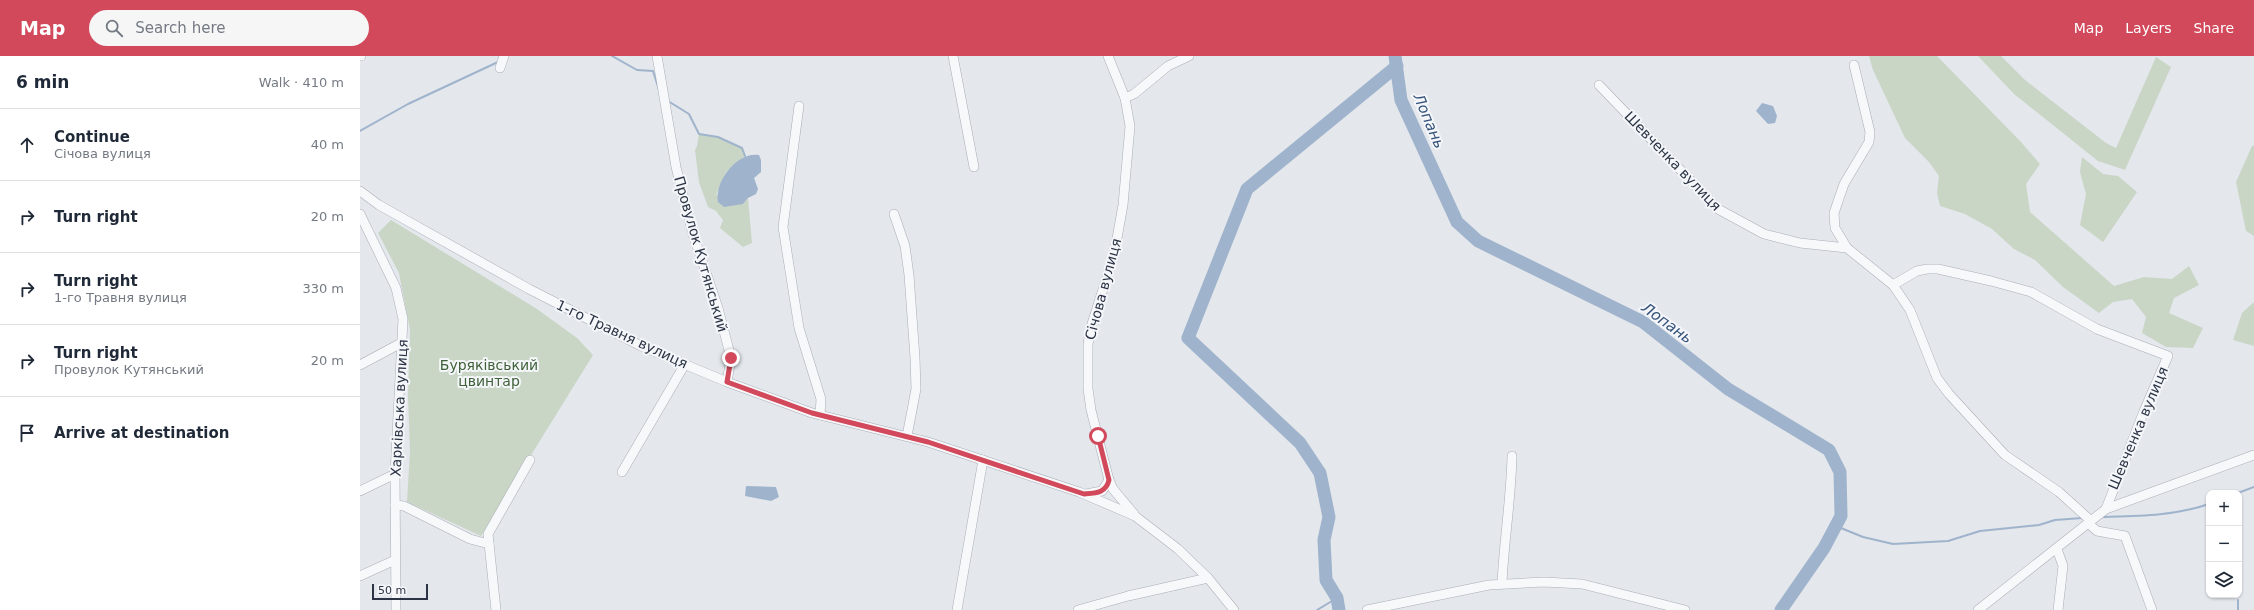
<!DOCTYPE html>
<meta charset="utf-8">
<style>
body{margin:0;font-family:"DejaVu Sans",sans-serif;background:#f6f6f7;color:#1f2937}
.controls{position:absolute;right:12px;bottom:12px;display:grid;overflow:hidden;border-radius:8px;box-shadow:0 1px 3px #0004}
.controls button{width:36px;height:36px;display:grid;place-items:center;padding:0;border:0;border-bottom:1px solid #e0e1e3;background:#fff;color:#1f2937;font:20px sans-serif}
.scale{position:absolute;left:12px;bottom:10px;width:56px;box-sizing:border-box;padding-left:4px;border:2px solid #2b3445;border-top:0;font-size:11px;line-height:14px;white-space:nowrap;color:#2b3445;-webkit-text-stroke:3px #f4f6f9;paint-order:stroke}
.stop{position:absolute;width:12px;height:12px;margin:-9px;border:3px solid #d1495b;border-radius:50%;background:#fff}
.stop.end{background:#d1495b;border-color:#fff;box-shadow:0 1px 4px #0008}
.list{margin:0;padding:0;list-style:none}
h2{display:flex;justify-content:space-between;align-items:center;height:52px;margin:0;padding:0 16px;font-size:17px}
h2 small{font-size:13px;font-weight:400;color:#747a83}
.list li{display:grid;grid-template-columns:26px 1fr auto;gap:12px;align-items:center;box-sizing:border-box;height:72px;padding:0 16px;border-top:1px solid #e0e1e3}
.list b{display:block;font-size:15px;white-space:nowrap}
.list p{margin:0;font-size:13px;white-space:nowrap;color:#747a83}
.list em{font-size:13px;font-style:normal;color:#747a83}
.icon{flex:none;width:22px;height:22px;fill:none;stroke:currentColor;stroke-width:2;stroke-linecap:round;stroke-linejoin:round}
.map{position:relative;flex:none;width:1894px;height:554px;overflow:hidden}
header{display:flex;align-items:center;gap:24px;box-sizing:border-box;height:56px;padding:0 20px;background:#d1495b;color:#fff}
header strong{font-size:19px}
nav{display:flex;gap:22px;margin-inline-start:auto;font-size:14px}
.search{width:280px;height:36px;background:#f6f6f7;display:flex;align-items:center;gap:10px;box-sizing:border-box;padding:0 14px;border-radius:22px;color:#747a83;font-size:15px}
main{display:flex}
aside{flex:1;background:#fff}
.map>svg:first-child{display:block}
.green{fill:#c9d6c5}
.water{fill:#9fb4cc}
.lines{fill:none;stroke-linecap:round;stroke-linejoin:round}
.stream{stroke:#9fb4cc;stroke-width:2}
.river{stroke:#9fb4cc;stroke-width:13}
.minor-casing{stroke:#a9aeb7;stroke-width:10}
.minor{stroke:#f7f8fa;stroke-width:9}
.route{stroke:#d1495b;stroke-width:5}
.labels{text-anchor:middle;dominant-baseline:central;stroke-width:4;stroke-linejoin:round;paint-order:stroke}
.street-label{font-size:14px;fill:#2b3445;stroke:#f4f6f9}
.park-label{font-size:14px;fill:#3f6138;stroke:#f4f6f9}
.water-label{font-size:15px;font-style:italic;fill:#34527a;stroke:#f4f6f9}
</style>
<header>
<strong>Map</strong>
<div class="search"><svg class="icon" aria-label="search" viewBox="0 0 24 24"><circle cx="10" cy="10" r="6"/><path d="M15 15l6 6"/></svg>Search here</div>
<nav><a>Map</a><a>Layers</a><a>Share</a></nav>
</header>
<main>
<aside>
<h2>6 min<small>Walk · 410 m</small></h2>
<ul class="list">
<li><svg class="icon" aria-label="ahead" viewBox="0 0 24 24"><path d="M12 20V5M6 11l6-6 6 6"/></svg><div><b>Continue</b><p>Січова вулиця</p></div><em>40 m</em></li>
<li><svg class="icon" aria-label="right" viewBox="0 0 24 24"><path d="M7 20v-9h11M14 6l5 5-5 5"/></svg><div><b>Turn right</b></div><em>20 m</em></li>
<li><svg class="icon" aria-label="right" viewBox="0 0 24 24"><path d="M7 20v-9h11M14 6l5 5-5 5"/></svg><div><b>Turn right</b><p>1-го Травня вулиця</p></div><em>330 m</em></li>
<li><svg class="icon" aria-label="right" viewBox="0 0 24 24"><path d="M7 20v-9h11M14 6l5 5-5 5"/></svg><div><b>Turn right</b><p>Провулок Кутянський</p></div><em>20 m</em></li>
<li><svg class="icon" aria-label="arrive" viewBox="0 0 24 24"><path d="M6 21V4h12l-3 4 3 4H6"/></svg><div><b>Arrive at destination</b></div></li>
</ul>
</aside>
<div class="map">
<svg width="1894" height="554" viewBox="0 0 1894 554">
<rect width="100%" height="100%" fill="#e4e7ec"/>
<g class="green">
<path d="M1509,0H1577L1661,86L1680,108L1666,128L1670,156L1754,230L1784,221L1812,223L1829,210L1839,229L1814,242L1809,257L1843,272L1833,292L1806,291L1782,277L1786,261L1772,243L1753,246L1739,257L1703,231L1675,204L1654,193L1632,173L1605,158L1580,150L1577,137L1579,120L1569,106L1545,82L1513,14Z"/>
<path d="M1618,0H1641L1665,24L1746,87L1756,92L1796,1L1811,11L1765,114L1738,105L1654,38Z"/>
<path d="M339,78L358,81L382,92L385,100L366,116L356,139L383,148L388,142L392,187L383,191L360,172L363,164L356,155L348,151L339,126L335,94L337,90Z"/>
<path d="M1892,90H1894V180L1886,175L1876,126Z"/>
<path d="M1722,101L1743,118L1758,120L1777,136L1743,186L1720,169L1726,138L1720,116Z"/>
<path d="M31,164L177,253L217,282L233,299L121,480L47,446L50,395L48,340L50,274L39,217L18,177Z"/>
<path d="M1894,246V290L1873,284L1882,257Z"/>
</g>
<g class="water">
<path d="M1402,47L1413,50L1417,60L1415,67L1408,68L1396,55Z"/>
<path d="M399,99L401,104V116L394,122L398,133L396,138L388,142L383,148L364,151L358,146C354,126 377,95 399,99Z"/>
<path d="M386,430L416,431L419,441L411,445L385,440Z"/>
</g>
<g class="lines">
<g class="stream">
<path d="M252,0L277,14L293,15L301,40"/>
<path d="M308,45L329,58L339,78L358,81L382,92L385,100"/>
<path d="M0,75L48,48L138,6"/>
<path d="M1878,437L1894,431"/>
<path d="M1742,461C1778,460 1814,460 1849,448"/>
<path d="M1476,470L1503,481L1533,488L1588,485L1620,475L1679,469L1695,464L1722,462"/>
<path d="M957,554L977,542"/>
<path d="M1878,554V544"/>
</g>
<g class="river">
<path d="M1035,0L1041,44L1097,166L1118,185L1283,266L1368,333L1469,394L1480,416L1481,460L1464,492L1421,554"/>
<path d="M979,554L977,542L966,524L964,484L969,461L960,417L940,387L828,282L887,133L1037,10"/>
</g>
<defs>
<g id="minor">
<path d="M0,0H1"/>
<path d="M297,0L316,111L333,178L358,252L371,302L367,326"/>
<path d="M593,0L614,111"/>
<path d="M748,0L765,42L770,70L763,149L754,199L730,274L728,289V333L731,354L749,424L753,433L774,458"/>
<path d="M140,12L144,0"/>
<path d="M1239,29L1358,153L1404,178L1440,187L1487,192L1533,229L1550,254L1577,322L1589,338L1645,399L1699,436L1730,464"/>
<path d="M765,42L774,38L808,10L829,0"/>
<path d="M439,50L423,171L439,272L461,343L460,359"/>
<path d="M0,135L19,149L169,233L281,290L367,326L452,357L568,386L719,436L775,460L818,493L848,522L874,554"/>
<path d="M0,158L36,232L43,263L35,418L36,554"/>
<path d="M534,158L545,190L549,219L555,302L556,333L547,380"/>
<path d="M1487,192L1475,172L1474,157L1484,128L1509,86L1510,76L1494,9"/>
<path d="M1533,229L1557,215L1567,213H1578L1631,225L1671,236L1737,273L1808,300L1784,355L1746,453"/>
<path d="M0,309L43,286"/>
<path d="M262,416L325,308"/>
<path d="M0,435L35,418"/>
<path d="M726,438L742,435L749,424"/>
<path d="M35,449L44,450L110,483L129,488"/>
<path d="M1728,467L1737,475L1765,480L1792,554"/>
<path d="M1697,493L1703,510L1698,554"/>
<path d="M0,520L35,504"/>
<path d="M1142,527C1144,485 1151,443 1152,400"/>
<path d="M136,554L128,478L170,404"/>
<path d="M597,554L623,404"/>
<path d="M718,554L768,540L848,522"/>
<path d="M1007,554L1129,529L1184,526L1222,528L1325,554"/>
<path d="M1618,554L1746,453L1894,399"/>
</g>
</defs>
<use href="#minor" class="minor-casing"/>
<use href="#minor" class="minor"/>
</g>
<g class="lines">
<path class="route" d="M371,302L367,326L452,357L568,386L724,438C736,437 746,437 749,424L738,380"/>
</g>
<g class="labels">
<g class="street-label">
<text transform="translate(1313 105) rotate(46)">Шевченка вулиця</text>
<text transform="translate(341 198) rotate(74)">Провулок Кутянський</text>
<text transform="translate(743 233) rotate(-75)">Січова вулиця</text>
<text transform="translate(262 278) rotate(25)">1-го Травня вулиця</text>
<text transform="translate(39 352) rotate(-87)">Харківська вулиця</text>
<text transform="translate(1778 372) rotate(-67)">Шевченка вулиця</text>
</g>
<g class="park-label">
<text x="129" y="309">Буряківський<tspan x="129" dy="16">цвинтар</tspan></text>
</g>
<g class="water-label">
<text transform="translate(1069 65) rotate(67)">Лопань</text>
<text transform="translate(1307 267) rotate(36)">Лопань</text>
</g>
</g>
</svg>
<div class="controls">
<button>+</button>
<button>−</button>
<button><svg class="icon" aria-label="layers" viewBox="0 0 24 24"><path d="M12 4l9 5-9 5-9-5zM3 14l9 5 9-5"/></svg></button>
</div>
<div class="scale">50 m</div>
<div class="stop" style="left:738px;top:380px"></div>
<div class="stop end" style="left:371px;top:302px"></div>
</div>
</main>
